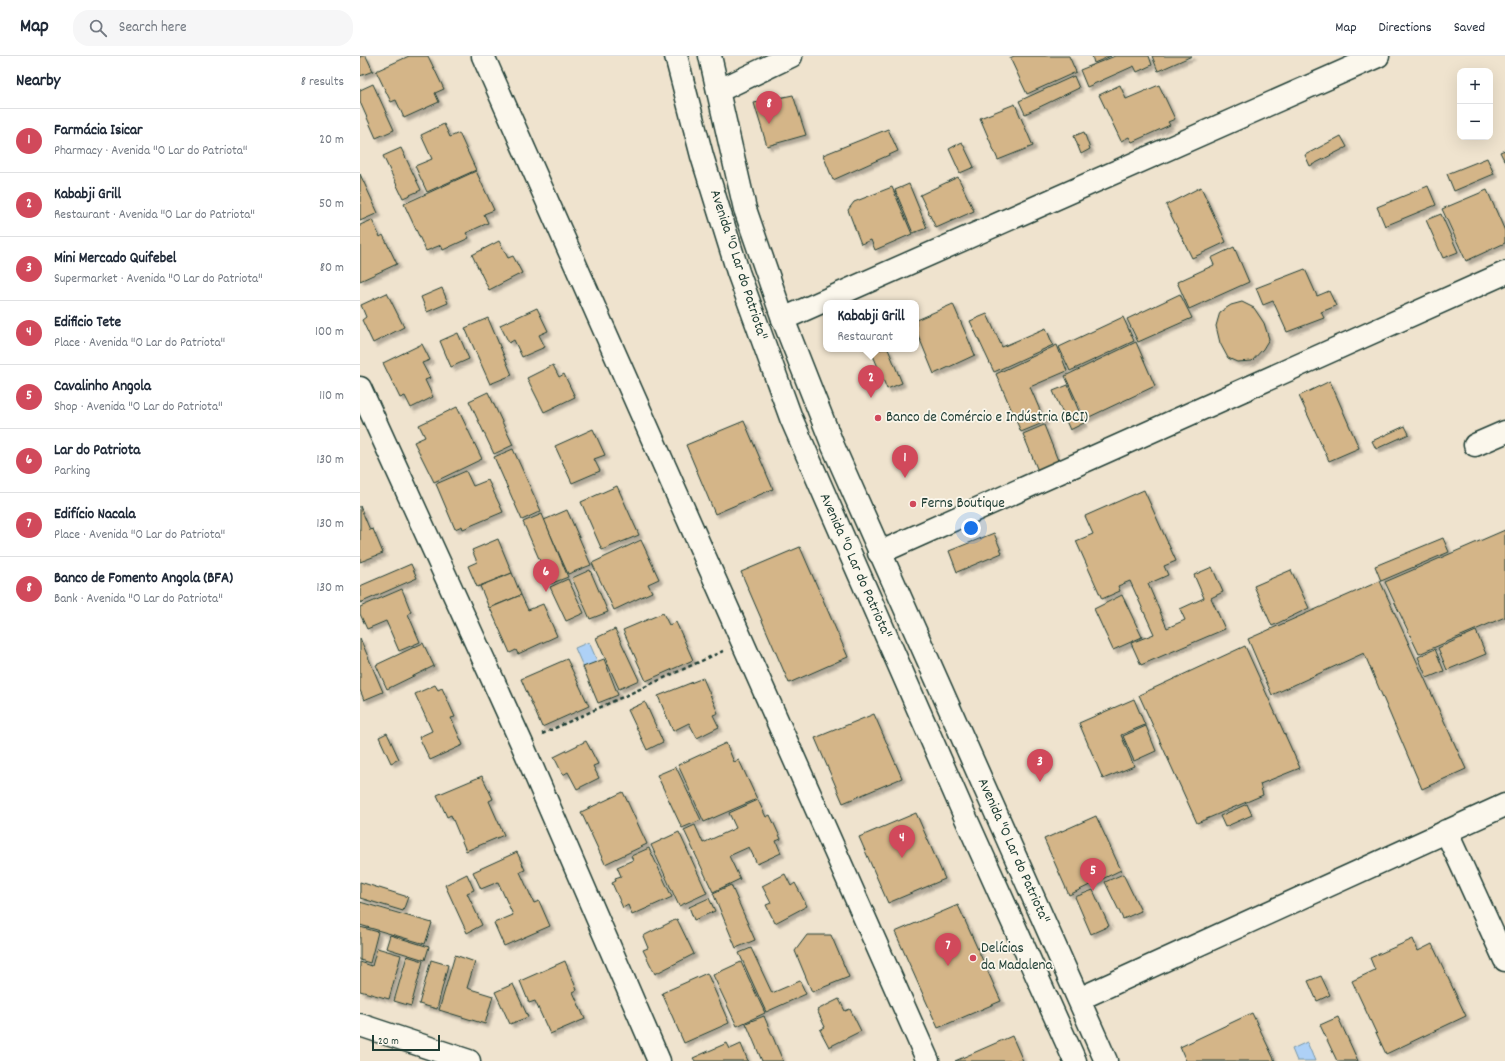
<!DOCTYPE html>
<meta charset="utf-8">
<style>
body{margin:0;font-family:Dekko,sans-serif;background:#f6f6f7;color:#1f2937}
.controls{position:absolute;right:12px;top:12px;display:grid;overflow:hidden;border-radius:8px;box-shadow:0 4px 16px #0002}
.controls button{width:36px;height:36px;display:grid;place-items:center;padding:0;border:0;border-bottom:1px solid #e0e1e3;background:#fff;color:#1f2937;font:20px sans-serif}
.scale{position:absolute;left:12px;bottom:10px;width:68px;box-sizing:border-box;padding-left:4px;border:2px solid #1f3d34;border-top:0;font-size:11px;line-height:14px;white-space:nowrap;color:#1f3d34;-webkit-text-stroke:3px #fbf7ec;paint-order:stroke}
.you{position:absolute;left:611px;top:472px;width:14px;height:14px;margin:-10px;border:3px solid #fff;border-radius:50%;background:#1a73e8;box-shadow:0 0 0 6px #1a73e833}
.badge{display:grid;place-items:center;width:26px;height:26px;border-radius:50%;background:#d1495b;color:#fff;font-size:13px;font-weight:700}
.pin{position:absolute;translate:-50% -33px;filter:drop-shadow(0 1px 2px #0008)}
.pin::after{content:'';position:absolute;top:21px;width:14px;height:12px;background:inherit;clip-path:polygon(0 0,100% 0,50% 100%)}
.popup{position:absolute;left:463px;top:244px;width:96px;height:52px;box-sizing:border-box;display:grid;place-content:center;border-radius:8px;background:#fff;filter:drop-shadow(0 1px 3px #0005);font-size:13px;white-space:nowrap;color:#747a83}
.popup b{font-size:15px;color:#1f2937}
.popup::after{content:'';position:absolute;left:50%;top:100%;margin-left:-8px;border:8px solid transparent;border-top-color:#fff}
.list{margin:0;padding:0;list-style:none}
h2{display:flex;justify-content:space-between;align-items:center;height:52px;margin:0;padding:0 16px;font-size:17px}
h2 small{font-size:13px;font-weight:400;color:#747a83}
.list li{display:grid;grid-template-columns:26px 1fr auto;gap:12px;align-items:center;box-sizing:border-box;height:64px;padding:0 16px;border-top:1px solid #e0e1e3}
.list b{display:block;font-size:15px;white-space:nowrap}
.list p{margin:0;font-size:13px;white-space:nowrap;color:#747a83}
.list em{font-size:13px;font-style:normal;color:#747a83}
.icon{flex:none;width:22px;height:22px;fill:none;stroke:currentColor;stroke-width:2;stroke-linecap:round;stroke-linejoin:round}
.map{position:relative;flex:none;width:1145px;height:1005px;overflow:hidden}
header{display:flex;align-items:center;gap:24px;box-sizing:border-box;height:56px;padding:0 20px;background:#fff;border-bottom:1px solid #e0e1e3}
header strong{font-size:19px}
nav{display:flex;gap:22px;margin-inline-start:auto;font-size:14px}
.search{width:280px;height:36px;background:#f6f6f7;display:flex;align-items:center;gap:10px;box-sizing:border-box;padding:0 14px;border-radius:16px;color:#747a83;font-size:15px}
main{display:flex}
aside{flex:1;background:#fff}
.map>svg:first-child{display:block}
.water{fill:#aed1f6;stroke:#7596a8}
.building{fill:#d4b588;stroke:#1f3d34;filter:url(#shadow)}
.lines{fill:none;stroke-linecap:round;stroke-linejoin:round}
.minor-casing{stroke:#1f3d34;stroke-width:25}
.major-casing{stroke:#1f3d34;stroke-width:25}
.path{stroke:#1f3d34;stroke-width:2.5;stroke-dasharray:4 3;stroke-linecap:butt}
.minor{stroke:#fbf7ec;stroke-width:22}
.major{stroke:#fbf7ec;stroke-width:22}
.poi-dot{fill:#d1495b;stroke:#fbf7ec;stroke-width:1.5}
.labels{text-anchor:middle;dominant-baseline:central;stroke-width:3.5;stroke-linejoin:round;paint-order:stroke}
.street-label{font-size:15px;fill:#1f3d34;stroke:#fbf7ec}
.poi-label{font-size:15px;fill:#1f3d34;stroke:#fbf7ec;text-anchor:start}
</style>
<header>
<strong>Map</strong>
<div class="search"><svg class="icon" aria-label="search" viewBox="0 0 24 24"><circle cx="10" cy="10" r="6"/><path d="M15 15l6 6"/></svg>Search here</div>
<nav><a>Map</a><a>Directions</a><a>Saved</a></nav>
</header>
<main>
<aside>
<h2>Nearby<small>8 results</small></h2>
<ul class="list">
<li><span class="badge">1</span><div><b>Farmácia Isicar</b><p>Pharmacy · Avenida &quot;O Lar do Patriota&quot;</p></div><em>20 m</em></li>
<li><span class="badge">2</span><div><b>Kababji Grill</b><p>Restaurant · Avenida &quot;O Lar do Patriota&quot;</p></div><em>50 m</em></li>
<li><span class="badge">3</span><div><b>Mini Mercado Quifebel</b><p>Supermarket · Avenida &quot;O Lar do Patriota&quot;</p></div><em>80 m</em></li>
<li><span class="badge">4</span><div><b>Edificio Tete</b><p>Place · Avenida &quot;O Lar do Patriota&quot;</p></div><em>100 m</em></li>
<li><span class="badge">5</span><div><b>Cavalinho Angola</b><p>Shop · Avenida &quot;O Lar do Patriota&quot;</p></div><em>110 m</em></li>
<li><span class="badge">6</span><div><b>Lar do Patriota</b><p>Parking</p></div><em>130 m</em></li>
<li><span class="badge">7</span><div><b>Edifício Nacala</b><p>Place · Avenida &quot;O Lar do Patriota&quot;</p></div><em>130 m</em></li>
<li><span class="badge">8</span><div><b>Banco de Fomento Angola (BFA)</b><p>Bank · Avenida &quot;O Lar do Patriota&quot;</p></div><em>130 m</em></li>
</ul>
</aside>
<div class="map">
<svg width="1145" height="1005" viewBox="0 0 1145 1005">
<defs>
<filter id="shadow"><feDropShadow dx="3.5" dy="3.5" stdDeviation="1" flood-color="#0004"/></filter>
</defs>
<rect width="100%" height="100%" fill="#efe3ce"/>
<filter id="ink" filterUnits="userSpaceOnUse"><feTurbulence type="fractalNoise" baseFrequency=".025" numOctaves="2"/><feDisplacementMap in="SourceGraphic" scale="8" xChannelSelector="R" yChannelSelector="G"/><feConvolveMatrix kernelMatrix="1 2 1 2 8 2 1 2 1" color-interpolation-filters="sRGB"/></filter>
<g filter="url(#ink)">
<g class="water">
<path d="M229,586L238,607L224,613L215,592Z"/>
<path d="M947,986L955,1005H937L932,993Z"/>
</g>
<g class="building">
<path d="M0,0H6L13,15L0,20Z"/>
<path d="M49,0H68L84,33L75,37L79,46L44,62L36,44L31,46L16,15Z"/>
<path d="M654,0H709L716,16L667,38L650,2Z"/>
<path d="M732,0H751L734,7Z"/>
<path d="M755,0H789L792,9L777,16L774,10L727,31L720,14Z"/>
<path d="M792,0H832L798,15Z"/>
<path d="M714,20L719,32L665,58L659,45Z"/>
<path d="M13,28L34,74L16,82L0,46V34Z"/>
<path d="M760,29L766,43L799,29L815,63L808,66L810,69L772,86L769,81L761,85L739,39Z"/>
<path d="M433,39L446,79L407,90L394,47Z"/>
<path d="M655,48L673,90L638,104L620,62Z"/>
<path d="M84,68L90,81L99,77L116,114L67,136L55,110L72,103L61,79Z"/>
<path d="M528,73L538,95L473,124L463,99Z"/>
<path d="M724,76L730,93L721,98L714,80Z"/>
<path d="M981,80L987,91L950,110L945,99Z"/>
<path d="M602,86L614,111L600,117L589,93Z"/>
<path d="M41,92L61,134L43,142L23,100Z"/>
<path d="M1145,94V106L1140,96Z"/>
<path d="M1127,102L1134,118L1094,135L1087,118Z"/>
<path d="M116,115L134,154L124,158L128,167L106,177L109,182L83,194L81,189L66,195L44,148Z"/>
<path d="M0,118L18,157L0,165Z"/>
<path d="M598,121L614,155L576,172L560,139Z"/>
<path d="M549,128L567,172L553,177L535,134Z"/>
<path d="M1068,130L1076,149L1025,170L1017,151Z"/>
<path d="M532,131L552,178L515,194L511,184L501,188L488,154L494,146Z"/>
<path d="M841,131L866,186L832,202L806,149Z"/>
<path d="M1127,134L1145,175V187L1106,205L1082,153Z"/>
<path d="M1081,158L1098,196L1083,202L1066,164Z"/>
<path d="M12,164L20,181L23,179L37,208L0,225V169Z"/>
<path d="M139,185L148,202L153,200L162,217L129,234L112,199Z"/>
<path d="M874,191L889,226L829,253L817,226L854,209L851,202Z"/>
<path d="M945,213L957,240L969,235L976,250L961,256L964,262L927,276L913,245L903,249L896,232Z"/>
<path d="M82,232L88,247L67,256L61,241Z"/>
<path d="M27,237L44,271L13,287L2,264L6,261L1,249Z"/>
<path d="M820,238L832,262L778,286L767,263Z"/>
<path d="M882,246L894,252L904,267L909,283L903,293L892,305L877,306L868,302L860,287L856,270L860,256L871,249Z"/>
<path d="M593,248L615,299L574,318L556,274V264Z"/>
<path d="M177,252L188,275L179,279L185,291L162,301L154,284L149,287L140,269Z"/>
<path d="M627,258L642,291L686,272L693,289L634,316L610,265Z"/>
<path d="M763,261L774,285L710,315L699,291Z"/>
<path d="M128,262L152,319L130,328L105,272Z"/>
<path d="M98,277L109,303L91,311L80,285Z"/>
<path d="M776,286L795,330L725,363L705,320Z"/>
<path d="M62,288L70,304L62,307L70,322L65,324L73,341L51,352L45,340L40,342L23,307Z"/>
<path d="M697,289L707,315L670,331L685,366L661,376L636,318Z"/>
<path d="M518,293H528L542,327L527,333L512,297Z"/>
<path d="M193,309L199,321L204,318L215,341L184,356L167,322Z"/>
<path d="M970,325L999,392L969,405L939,340Z"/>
<path d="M708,329L724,367L710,374L693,335Z"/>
<path d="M128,336L153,389L134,398L109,345Z"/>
<path d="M97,351L122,403L74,426L54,386L65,381L59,369Z"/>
<path d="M384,365L413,433L355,458L326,389Z"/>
<path d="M684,369L699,407L678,415L663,378Z"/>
<path d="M1045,370L1049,378L1016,393L1012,385Z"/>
<path d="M233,373L245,399L234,403L240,415L212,427L195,390Z"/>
<path d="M153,393L181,455L162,464L134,401Z"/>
<path d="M106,415L113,430L128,424L143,456L103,473L102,470L95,473L76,428Z"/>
<path d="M257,430L279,479L242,494L221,446Z"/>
<path d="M784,434L816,505L804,510L808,519L788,528L807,572L825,564L820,553L844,542L834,519L852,511L863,536L851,542L865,573L781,609L771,587L794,578L770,525L758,530L760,535L742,543L716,485L733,478L725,460Z"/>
<path d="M0,450L10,474L13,473L23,497L0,506Z"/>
<path d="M207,454L231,509L208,518L184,464Z"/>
<path d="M182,458L208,521L190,528L163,466Z"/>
<path d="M1145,474V561L1059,598L1025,526Z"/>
<path d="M634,477L642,497L597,516L589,495Z"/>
<path d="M1083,482L1089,496L1021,525L1015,510Z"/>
<path d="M138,483L152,517L117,531L108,510L117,506L112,494Z"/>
<path d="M281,484L299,523L288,528L292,536L254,554L232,507Z"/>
<path d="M440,491L488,601L429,627L381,516Z"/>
<path d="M51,508L57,522L0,547V530Z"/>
<path d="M230,514L248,556L230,563L212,522Z"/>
<path d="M931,514L949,552L912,570L894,530Z"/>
<path d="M152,517L161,539L129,552L120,530Z"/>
<path d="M208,523L224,557L206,565L190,531Z"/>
<path d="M1020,525L1106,713L1062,733L1004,597L912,639L888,583Z"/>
<path d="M42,533L51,556L48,558L60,586L39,595L26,565L7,573L0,558V551Z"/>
<path d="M161,539L168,554L183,548L197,580L158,598L156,594L150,597L130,552Z"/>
<path d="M762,539L782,581L753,594L734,553Z"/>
<path d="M303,557L309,569L316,566L333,604L286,625L263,574Z"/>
<path d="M255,573L279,624L259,633L236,582Z"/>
<path d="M1116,575L1126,598L1087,614L1078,592Z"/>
<path d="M0,582L23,636L4,644L0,634Z"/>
<path d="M63,587L74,610L27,633L16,609Z"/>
<path d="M885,590L940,712L900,728L903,739L837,767L779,639Z"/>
<path d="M1075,593L1084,615L1067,622L1058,601Z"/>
<path d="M207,603L229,650L182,671L161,623Z"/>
<path d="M244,603L258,639L238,647L223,611Z"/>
<path d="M343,622L358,657L353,659L359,671L337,682L329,667L313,675L298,640Z"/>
<path d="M75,629L78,634L82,632L95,661L91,662L103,689L70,704L59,681L72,675L55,638Z"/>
<path d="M774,643L785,669L761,679L774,710L743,723L719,667Z"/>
<path d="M285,646L303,686L287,694L268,654Z"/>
<path d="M514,658L542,722L483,747L455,682Z"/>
<path d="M786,670L796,695L774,705L763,680Z"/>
<path d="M27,677L39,703L31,707L19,681Z"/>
<path d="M226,685L238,708L233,710L239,722L217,733L208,716L203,719L194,701Z"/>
<path d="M366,687L374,706L379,704L397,743L344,766L318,709Z"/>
<path d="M316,711L341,764L322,772L297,719Z"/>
<path d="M122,720L133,743L129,745L144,779L106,795L91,759L87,761L77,739Z"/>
<path d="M263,736L287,788L245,808L221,756Z"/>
<path d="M398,744L406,761L410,759L421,783L416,785L421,797L397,808L389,791L369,800L380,823L353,836L324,774L335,769L343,787L376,772L369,757Z"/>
<path d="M887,748L892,759L865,771L860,760Z"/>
<path d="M556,757L585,823L528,847L499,781Z"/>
<path d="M736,760L761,814L709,839L684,783Z"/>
<path d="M319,776L347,837L319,850L291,789Z"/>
<path d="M289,792L312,841L272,859L268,849L263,852L252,827L256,825L255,822L261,820L257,811L273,804L271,800Z"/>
<path d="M157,796L165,814L160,816L174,847L179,845L190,870L144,890L134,867L153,859L138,826L121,833L113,816Z"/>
<path d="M107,818L114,834L107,837L122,869L107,877L85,829Z"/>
<path d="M425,818L431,830L435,827L447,850L415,867L406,849L411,847L402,830Z"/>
<path d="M763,818L781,855L763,863L745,826Z"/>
<path d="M0,826L48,841L43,855L0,842Z"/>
<path d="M371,829L395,884L376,892L353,837Z"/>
<path d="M733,834L749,870L731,878L715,841Z"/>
<path d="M349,842L355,855L334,864L329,851Z"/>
<path d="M0,846L72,867L65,888L0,869Z"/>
<path d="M598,849L641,945L578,972L535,876Z"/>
<path d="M317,863L334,898L295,918L283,894L288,892L283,880Z"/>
<path d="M0,871L18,876L10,907L0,904Z"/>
<path d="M30,879L69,891L65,904L26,892Z"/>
<path d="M447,879H471L489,921L452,936L435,895Z"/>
<path d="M1053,883L1058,895L1072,888L1106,960L1026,998L992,925L1015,914L1010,902Z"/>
<path d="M17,892L41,899L29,943L0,935V906L12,910Z"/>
<path d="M391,892L412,937L440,925L446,938L406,956L379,897Z"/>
<path d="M95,899L115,906L107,932L133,940L125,968L79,954Z"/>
<path d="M47,900L63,905L51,950L34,945Z"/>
<path d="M71,904L88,909L77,953L59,948Z"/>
<path d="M205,905L217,934L213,936L225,963L190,978L175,945L169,947L160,925Z"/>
<path d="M381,906L405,957L377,970L353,919Z"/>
<path d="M347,917L369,967L324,987L302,937Z"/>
<path d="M961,920L970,939L957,945L948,925Z"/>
<path d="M153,928L168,961L150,968L135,936Z"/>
<path d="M479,943L485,955L490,953L501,975L469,991L460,974L465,971L457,954Z"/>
<path d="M892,957L915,1005H826L820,991Z"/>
<path d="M404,960L423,1005H402L386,967Z"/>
<path d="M978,961L998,1005H977L960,969Z"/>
<path d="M652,980L663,1005H595Z"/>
<path d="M367,987L370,993L381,988L388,1005H335L333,1002Z"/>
</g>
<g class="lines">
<defs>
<g id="minor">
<path d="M123,0L568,1005"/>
<path d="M358,35L431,0"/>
<path d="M423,263L1018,0"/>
<path d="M0,332L162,688L299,1005"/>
<path d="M1115,389L1145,376"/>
<path d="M519,497L1145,217"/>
<path d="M1086,775L1145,904"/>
<path d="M719,943L1145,749"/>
<path d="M0,969L109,1005"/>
</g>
<g id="major">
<path d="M316,0L342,100L378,216L431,362L604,758L715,1005"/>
<path d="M350,0L385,153L423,263L473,390L746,1005"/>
</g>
</defs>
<use href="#minor" class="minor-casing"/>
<use href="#major" class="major-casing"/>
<path class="path" d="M182,678L363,595"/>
<use href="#minor" class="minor"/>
<use href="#major" class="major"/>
</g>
</g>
<g class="poi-dot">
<circle cx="518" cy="362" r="4"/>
<circle cx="553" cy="448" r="4"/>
<circle cx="613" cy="902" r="4"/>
</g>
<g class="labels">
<g class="street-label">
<text transform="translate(378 209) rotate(72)">Avenida "O Lar do Patriota"</text>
<text transform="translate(495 510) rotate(66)">Avenida "O Lar do Patriota"</text>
<text transform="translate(653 795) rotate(66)">Avenida "O Lar do Patriota"</text>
</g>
<g class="poi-label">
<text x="526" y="362">Banco de Comércio e Indústria (BCI)</text>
<text x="561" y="448">Ferns Boutique</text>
<text x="621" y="893">Delícias<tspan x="621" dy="17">da Madalena</tspan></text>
</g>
</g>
</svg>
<div class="controls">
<button>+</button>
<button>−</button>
</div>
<div class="scale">20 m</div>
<div class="you"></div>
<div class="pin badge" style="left:545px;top:422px">1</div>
<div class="pin badge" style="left:511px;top:342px">2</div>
<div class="popup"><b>Kababji Grill</b>Restaurant</div>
<div class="pin badge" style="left:680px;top:726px">3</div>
<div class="pin badge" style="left:542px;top:802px">4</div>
<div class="pin badge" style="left:733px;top:835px">5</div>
<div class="pin badge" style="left:186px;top:536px">6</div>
<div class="pin badge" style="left:588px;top:910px">7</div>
<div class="pin badge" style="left:409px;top:68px">8</div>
</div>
</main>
